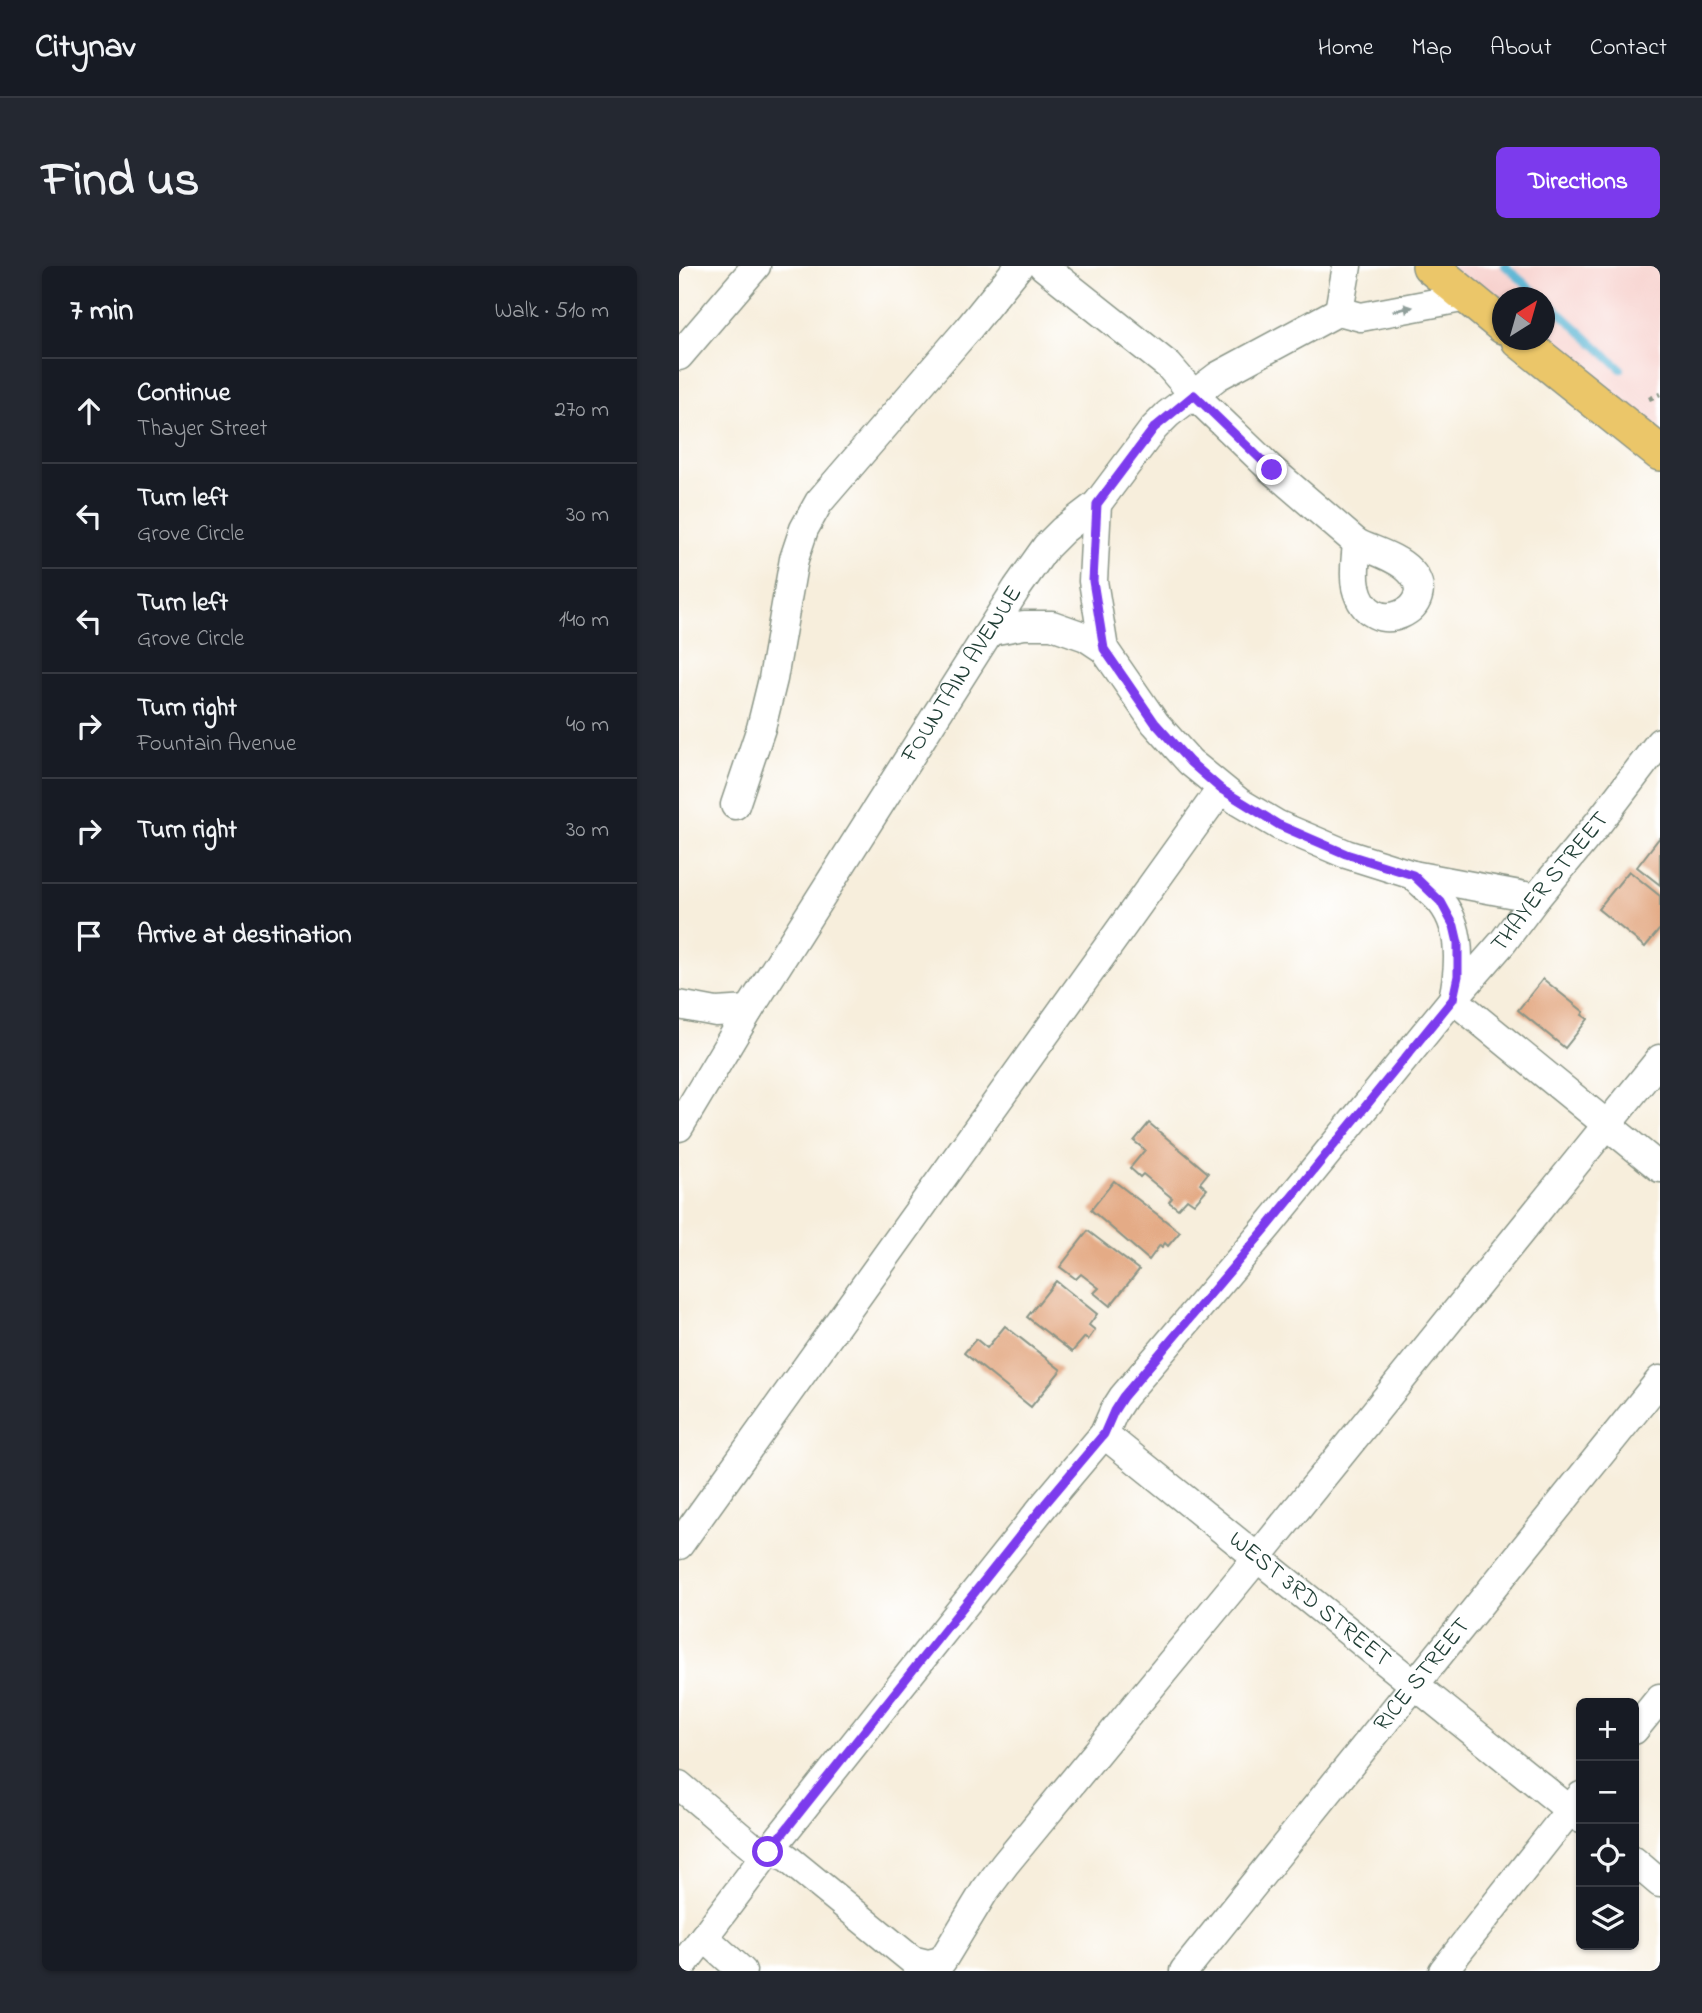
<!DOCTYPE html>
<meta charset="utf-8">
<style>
body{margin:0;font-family:"Indie Flower",sans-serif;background:#242831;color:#f1f3f6}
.controls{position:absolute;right:21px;bottom:21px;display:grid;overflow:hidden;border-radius:10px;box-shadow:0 2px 5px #0004}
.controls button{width:63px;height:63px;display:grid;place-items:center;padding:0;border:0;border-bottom:2px solid #363941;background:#171b24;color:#f1f3f6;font:35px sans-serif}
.compass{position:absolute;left:813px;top:21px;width:63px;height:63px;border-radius:50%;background:#171b24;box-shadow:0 2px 5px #0004;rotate:37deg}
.stop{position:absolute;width:21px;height:21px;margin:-16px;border:5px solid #7c3aed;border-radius:50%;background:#fff}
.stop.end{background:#7c3aed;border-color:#fff;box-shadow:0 2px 7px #0008}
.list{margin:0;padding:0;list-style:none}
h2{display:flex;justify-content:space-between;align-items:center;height:91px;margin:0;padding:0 28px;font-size:30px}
h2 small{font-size:23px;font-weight:400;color:#9ea1a6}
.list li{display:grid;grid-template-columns:46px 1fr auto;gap:21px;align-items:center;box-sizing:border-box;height:105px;padding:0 28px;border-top:2px solid #363941}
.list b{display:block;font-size:26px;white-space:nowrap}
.list p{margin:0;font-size:23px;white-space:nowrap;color:#9ea1a6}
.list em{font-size:23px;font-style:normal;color:#9ea1a6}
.icon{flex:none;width:38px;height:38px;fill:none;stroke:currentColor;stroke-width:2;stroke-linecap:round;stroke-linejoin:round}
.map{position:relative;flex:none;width:981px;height:1705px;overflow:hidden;border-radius:10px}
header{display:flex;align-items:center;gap:42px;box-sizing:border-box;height:98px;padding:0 35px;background:#171b24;border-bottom:2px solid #363941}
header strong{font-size:33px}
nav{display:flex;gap:38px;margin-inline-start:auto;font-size:24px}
.intro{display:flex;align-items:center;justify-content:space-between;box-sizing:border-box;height:168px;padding:0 42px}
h1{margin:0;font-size:49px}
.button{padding:18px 32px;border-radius:10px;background:#7c3aed;color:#fff;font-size:24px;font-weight:700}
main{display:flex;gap:42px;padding:0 42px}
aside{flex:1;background:#171b24;border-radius:10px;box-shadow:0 2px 5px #0004}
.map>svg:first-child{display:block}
.built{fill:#f7d0cc}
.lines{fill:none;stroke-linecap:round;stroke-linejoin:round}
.stream{stroke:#51b0d0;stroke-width:8}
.building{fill:#e4ab86}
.minor-casing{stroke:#8b9688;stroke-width:31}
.major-casing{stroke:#8b9688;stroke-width:38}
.path{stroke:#8b9688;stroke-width:4.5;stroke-dasharray:5 5;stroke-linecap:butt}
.minor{stroke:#fff;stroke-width:28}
.major{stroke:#ebc669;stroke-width:35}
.oneway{fill:#8f9e9a}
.route{stroke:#7c3aed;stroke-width:9}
.labels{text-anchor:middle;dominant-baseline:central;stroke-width:6;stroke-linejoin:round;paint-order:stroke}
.street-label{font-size:24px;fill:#1f3d34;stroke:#fff}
</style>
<header>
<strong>Citynav</strong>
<nav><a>Home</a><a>Map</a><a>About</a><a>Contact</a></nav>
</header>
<div class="intro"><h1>Find us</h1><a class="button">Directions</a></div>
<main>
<aside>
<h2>7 min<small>Walk · 510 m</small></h2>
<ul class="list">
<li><svg class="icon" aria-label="ahead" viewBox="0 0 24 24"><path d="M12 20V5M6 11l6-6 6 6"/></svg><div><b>Continue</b><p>Thayer Street</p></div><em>270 m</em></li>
<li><svg class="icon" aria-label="left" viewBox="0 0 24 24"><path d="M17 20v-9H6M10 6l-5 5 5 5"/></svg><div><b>Turn left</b><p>Grove Circle</p></div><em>30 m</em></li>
<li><svg class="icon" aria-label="left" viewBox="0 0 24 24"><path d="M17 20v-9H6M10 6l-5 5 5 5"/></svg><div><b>Turn left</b><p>Grove Circle</p></div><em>140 m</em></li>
<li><svg class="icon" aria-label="right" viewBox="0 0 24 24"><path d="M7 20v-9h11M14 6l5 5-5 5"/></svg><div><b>Turn right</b><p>Fountain Avenue</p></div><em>40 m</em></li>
<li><svg class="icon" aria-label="right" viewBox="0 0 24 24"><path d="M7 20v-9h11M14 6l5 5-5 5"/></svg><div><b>Turn right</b></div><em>30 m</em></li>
<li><svg class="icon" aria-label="arrive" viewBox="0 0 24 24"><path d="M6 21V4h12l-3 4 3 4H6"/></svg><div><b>Arrive at destination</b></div></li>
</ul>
</aside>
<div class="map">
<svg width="981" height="1705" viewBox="0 0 981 1705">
<rect width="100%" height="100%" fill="#fff"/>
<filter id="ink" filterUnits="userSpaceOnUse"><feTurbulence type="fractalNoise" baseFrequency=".0143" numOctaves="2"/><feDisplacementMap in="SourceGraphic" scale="14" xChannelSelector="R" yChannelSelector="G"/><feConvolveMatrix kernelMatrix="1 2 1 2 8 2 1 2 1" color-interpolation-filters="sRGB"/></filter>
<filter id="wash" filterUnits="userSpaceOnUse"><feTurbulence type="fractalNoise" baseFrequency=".00686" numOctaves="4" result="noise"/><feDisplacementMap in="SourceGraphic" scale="28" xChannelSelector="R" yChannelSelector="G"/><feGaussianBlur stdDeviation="1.57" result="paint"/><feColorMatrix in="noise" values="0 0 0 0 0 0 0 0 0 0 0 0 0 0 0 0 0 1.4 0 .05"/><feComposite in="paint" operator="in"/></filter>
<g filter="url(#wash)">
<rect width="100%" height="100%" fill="#f7eedc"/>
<path class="built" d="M751,0H981V187L866,74V32H824L823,60Z"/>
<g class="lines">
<g class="stream">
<path d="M826,0L863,32"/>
<path d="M866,33L942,103"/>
</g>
</g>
<g id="blocks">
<g class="building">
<path d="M981,571V619L958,601Z"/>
<path d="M950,605L981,630V663L966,681L919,643Z"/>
<path d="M864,713L905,746L903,749L909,753L886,782L839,744Z"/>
<path d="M470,857L529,907L521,917L528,923L515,938L508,933L499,943L490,936L493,932L464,908L461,911L451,902L466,884L455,875Z"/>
<path d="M435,915L501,966L489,980L486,977L483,981L481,979L470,994L412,944Z"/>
<path d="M409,965L460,1004L431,1040L415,1027L420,1022L402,1008L397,1013L381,1001Z"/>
<path d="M377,1015L418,1048L410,1059L416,1064L409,1074L406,1071L393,1086L348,1051Z"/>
<path d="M326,1060L382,1104L352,1141L285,1087L297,1073L308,1082Z"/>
</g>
</g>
</g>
<g filter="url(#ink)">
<use href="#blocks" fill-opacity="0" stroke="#8b9688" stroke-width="2"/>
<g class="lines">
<defs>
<g id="minor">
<path d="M364,0L490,100L515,129L593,204L678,277"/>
<path d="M660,45L668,0"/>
<path d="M0,90L77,0"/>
<path d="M418,238L414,315L425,383"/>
<path d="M678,277C694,285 718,291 731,305C765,340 691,380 677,321C674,307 677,291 678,277Z"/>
<path d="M312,365L345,359H373L407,371L425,383L476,457L511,496L560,536L599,559L667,588L734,609L857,632"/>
<path d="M56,539L82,462L94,413L115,293L125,263L140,236L289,63L340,0"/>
<path d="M734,609C743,618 754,627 762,636C784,663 781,701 774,733L981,902"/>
<path d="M0,739L37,746L70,744"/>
<path id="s1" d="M0,861L70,744L338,322L367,281L384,264L418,238L475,162L489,148L539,110L660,45L682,51L788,31"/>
<path id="s2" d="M425,1168L902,1553"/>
<path d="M0,1279L542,523"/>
<path d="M955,1464L981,1432"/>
<path d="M0,1519L71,1579L108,1592L233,1694L249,1698L263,1695L305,1626L326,1598L578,1292L981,793"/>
<path d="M955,1595L981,1617"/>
<path d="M25,1671L63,1705"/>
<path id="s3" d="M0,1704L89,1586L366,1238L425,1168L435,1145L444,1131L589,960L774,733L824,676L857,632L920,556L981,476"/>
<path id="s4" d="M505,1705L981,1114"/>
<path d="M764,1705L902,1530"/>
</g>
<g id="major">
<path d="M751,0L824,60"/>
<path d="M840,74L981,187"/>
</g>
</defs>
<use href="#minor" class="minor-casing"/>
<use href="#major" class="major-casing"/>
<path class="path" d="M970,133L981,128"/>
<use href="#minor" class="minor"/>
<use href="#major" class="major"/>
</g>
<defs><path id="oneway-solid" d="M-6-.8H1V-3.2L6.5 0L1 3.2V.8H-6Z" transform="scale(1.75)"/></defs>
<use class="oneway" href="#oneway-solid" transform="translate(724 43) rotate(-11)"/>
</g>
<g class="lines" filter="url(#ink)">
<path class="route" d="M89,1586L366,1238L425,1168L435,1145L444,1131L589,960L774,733L779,710V677L775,660L762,636L734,609L667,588L600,559L542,523L511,496L476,457L425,383L414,315L418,238L475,162L515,129L593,204"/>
</g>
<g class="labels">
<g class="street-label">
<text stroke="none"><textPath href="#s1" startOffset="534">FOUNTAIN AVENUE</textPath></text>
<text stroke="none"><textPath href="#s3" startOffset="1395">THAYER STREET</textPath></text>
<text stroke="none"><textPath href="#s2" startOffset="264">WEST 3RD STREET</textPath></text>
<text stroke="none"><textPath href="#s4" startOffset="380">RICE STREET</textPath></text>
</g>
</g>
</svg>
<div class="controls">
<button>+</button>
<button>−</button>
<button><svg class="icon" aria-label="locate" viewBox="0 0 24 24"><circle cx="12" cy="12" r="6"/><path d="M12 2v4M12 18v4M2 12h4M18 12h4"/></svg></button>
<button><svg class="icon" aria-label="layers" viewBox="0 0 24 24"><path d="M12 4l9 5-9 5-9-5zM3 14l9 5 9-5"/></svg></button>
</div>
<svg class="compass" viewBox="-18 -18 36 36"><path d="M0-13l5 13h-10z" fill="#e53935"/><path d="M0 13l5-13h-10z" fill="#9ea1a6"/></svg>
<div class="stop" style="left:89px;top:1586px"></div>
<div class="stop end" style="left:593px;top:204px"></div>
</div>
</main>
